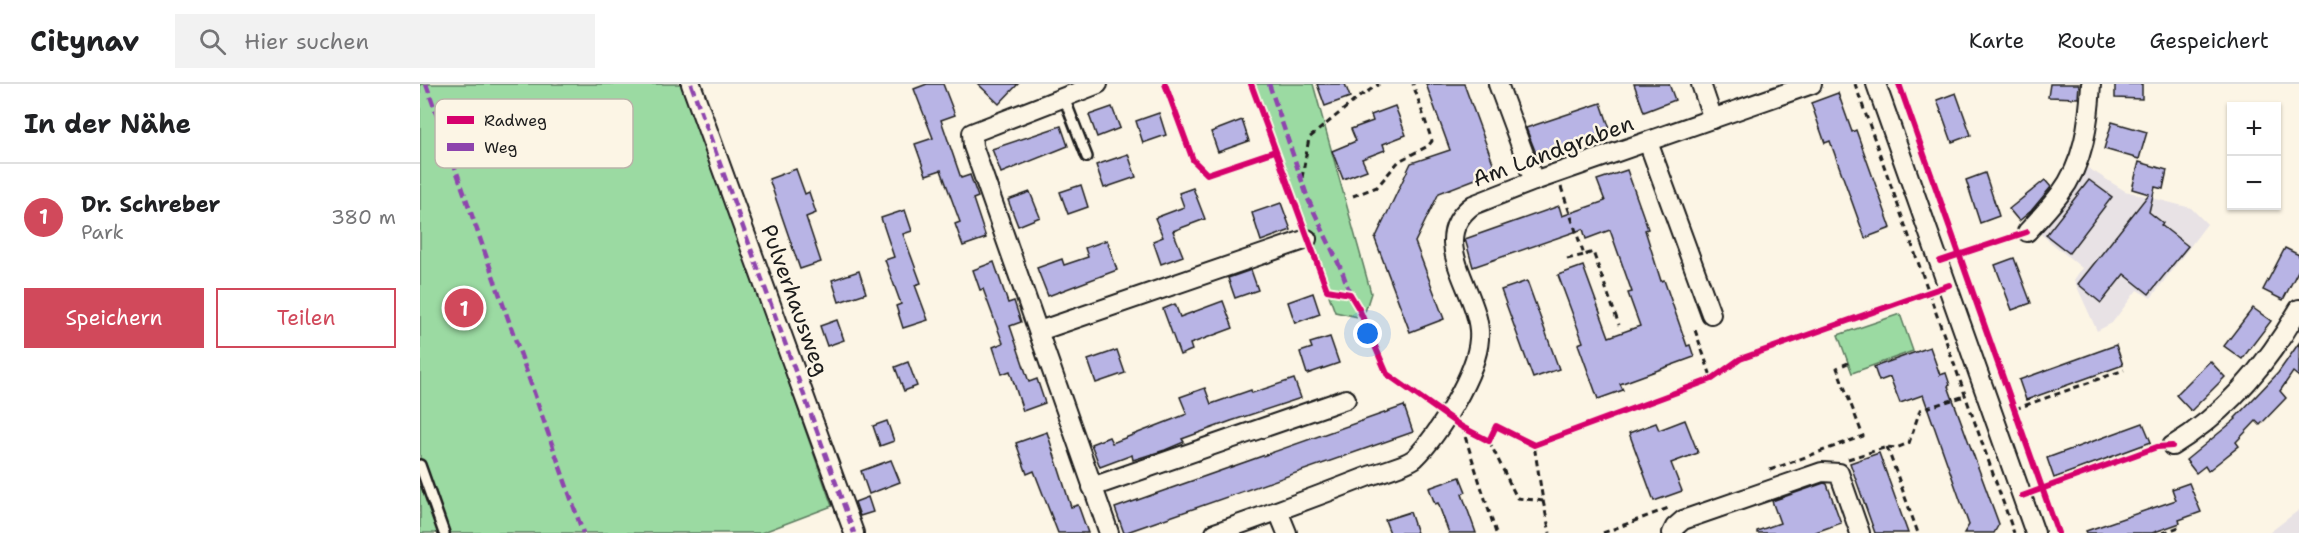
<!DOCTYPE html>
<html lang="de">
<meta charset="utf-8">
<style>
body{margin:0;font-family:"Shantell Sans",sans-serif;background:#f2f2f2;color:#202124}
.controls{position:absolute;right:18px;top:18px;display:grid;overflow:hidden;border-radius:0px;box-shadow:0 2px 4px #0004}
.controls button{width:54px;height:54px;display:grid;place-items:center;padding:0;border:0;border-bottom:2px solid #e0e0e0;background:#fff;color:#202124;font:30px sans-serif}
.you{position:absolute;left:948px;top:250px;width:21px;height:21px;margin:-15px;border:4px solid #fff;border-radius:50%;background:#1a73e8;box-shadow:0 0 0 9px #1a73e833}
.badge{display:grid;place-items:center;width:39px;height:39px;border-radius:50%;background:#d1495b;color:#fff;font-size:20px;font-weight:700}
.pin{position:absolute;translate:-50% -50%;border:3px solid #fff;box-shadow:0 2px 6px #0006}
.list{margin:0;padding:0;list-style:none}
h2{display:flex;justify-content:space-between;align-items:center;height:78px;margin:0;padding:0 24px;font-size:26px}
h2 small{font-size:20px;font-weight:400;color:#757577}
.list li{display:grid;grid-template-columns:39px 1fr auto;gap:18px;align-items:center;box-sizing:border-box;height:108px;padding:0 24px;border-top:2px solid #e0e0e0}
.list b{display:block;font-size:22px;white-space:nowrap}
.list p{margin:0;font-size:20px;white-space:nowrap;color:#757577}
.list em{font-size:20px;font-style:normal;color:#757577}
.actions{display:flex;gap:12px;padding:18px 24px}
.actions a{flex:1;padding:14px 0;border:2px solid #d1495b;border-radius:0px;text-align:center;font-size:21px;color:#d1495b}
.actions .main{background:#d1495b;color:#fff}
.icon{flex:none;width:33px;height:33px;fill:none;stroke:currentColor;stroke-width:2;stroke-linecap:round;stroke-linejoin:round}
.map{position:relative;flex:none;width:1879px;height:449px;overflow:hidden}
header{display:flex;align-items:center;gap:36px;box-sizing:border-box;height:84px;padding:0 30px;background:#fff;border-bottom:2px solid #e0e0e0}
header strong{font-size:28px}
nav{display:flex;gap:33px;margin-inline-start:auto;font-size:21px}
.search{width:420px;height:54px;background:#f2f2f2;display:flex;align-items:center;gap:15px;box-sizing:border-box;padding:0 21px;border-radius:0px;color:#757577;font-size:22px}
main{display:flex}
aside{flex:1;background:#fff}
.map>svg:first-child{display:block}
.built{fill:#e8e2e5}
.green{fill:#9bdaa2;stroke:#5c7b5f;stroke-width:1.5}
.building{fill:#b8b4e5;stroke:#1c1c1c;stroke-width:1.5}
.lines{fill:none;stroke-linecap:round;stroke-linejoin:round}
.lane-casing{stroke:#1c1c1c;stroke-width:14}
.street-casing{stroke:#1c1c1c;stroke-width:22}
.path{stroke:#1c1c1c;stroke-width:3;stroke-dasharray:6 4.5;stroke-linecap:butt}
.lane{stroke:#fcf5e5;stroke-width:9}
.street{stroke:#fcf5e5;stroke-width:18}
.quiet{stroke:#8e44ad;stroke-width:4.5;stroke-dasharray:9 4.5;stroke-linecap:butt}
.cycleway-casing{stroke:#fcf5e5;stroke-width:10}
.cycleway{stroke:#d6006c;stroke-width:6}
.labels{text-anchor:middle;dominant-baseline:central;stroke-width:5;stroke-linejoin:round;paint-order:stroke}
.street-label{font-size:22px;fill:#1c1c1c;stroke:#fcf5e5}
.key{fill:#fcf5e5;stroke:#b9b4a9;stroke-width:1.5}
.key-label{font-size:16px;fill:#1c1c1c}
</style>
<header>
<strong>Citynav</strong>
<div class="search"><svg class="icon" aria-label="search" viewBox="0 0 24 24"><circle cx="10" cy="10" r="6"/><path d="M15 15l6 6"/></svg>Hier suchen</div>
<nav><a>Karte</a><a>Route</a><a>Gespeichert</a></nav>
</header>
<main>
<aside>
<h2>In der Nähe<small></small></h2>
<ul class="list">
<li><span class="badge">1</span><div><b>Dr. Schreber</b><p>Park</p></div><em>380 m</em></li>
</ul>
<div class="actions"><a class="main">Speichern</a><a>Teilen</a></div>
</aside>
<div class="map">
<svg width="1879" height="449" viewBox="0 0 1879 449">
<rect width="100%" height="100%" fill="#fcf5e5"/>
<filter id="ink" filterUnits="userSpaceOnUse"><feTurbulence type="fractalNoise" baseFrequency=".0167" numOctaves="2"/><feDisplacementMap in="SourceGraphic" scale="12" xChannelSelector="R" yChannelSelector="G"/><feConvolveMatrix kernelMatrix="1 2 1 2 8 2 1 2 1" color-interpolation-filters="sRGB"/></filter>
<g filter="url(#ink)">
<g class="built">
<path d="M1668,84L1705,107L1771,124L1787,140L1731,214L1717,206L1692,239L1677,247L1654,196L1662,184L1617,147Z"/>
<path d="M1879,426V449H1849Z"/>
</g>
<g class="green">
<path d="M0,0H264L412,422L341,449H0Z"/>
<path d="M832,0H893L951,209L943,234L915,228Z"/>
<path d="M1480,230L1493,267L1432,289L1418,251Z"/>
</g>
<g class="building">
<path d="M507,0H523L535,31L521,36L541,94L550,91L558,113L553,115L566,154L543,162L535,140L540,138L521,86L506,91L495,60L513,54L494,5Z"/>
<path d="M558,0H598L579,20Z"/>
<path d="M897,0H925L930,13L905,22Z"/>
<path d="M1006,0H1044L1076,87L1019,109L995,158L1024,235L990,248L955,155L991,79L1030,66Z"/>
<path d="M1214,0H1249L1255,16L1224,28Z"/>
<path d="M1630,0H1659L1658,14L1628,13Z"/>
<path d="M1695,0H1722V15L1695,14Z"/>
<path d="M1418,9L1432,48L1436,46L1471,144L1445,154L1410,57L1405,59L1391,19Z"/>
<path d="M1536,9L1551,51L1532,58L1517,16Z"/>
<path d="M1181,19L1191,48L1117,72L1106,44Z"/>
<path d="M975,22L986,51L963,60L965,66L942,75L947,86L923,95L912,67L936,57L931,45L953,37L951,31Z"/>
<path d="M692,23L700,44L677,53L669,31Z"/>
<path d="M739,29L746,51L723,59L716,37Z"/>
<path d="M822,36L829,57L798,68L791,48Z"/>
<path d="M1692,38L1727,48L1719,75L1684,65Z"/>
<path d="M641,42L648,62L581,89L572,65Z"/>
<path d="M708,70L716,93L684,104L676,81Z"/>
<path d="M1719,78L1747,86L1743,105L1735,103L1729,128L1743,139L1741,141L1768,162L1729,210L1704,190L1681,219L1658,200L1729,110L1712,105Z"/>
<path d="M376,85L385,110L389,108L396,129L386,133L401,178L380,185L349,95Z"/>
<path d="M1207,86L1228,145L1225,146L1241,197L1244,196L1267,262L1270,261L1274,273L1200,300L1203,306L1178,315L1158,260L1163,258L1138,191L1163,182L1189,253L1220,242L1208,209L1212,208L1190,146L1166,155L1163,145L1053,183L1045,155L1139,122L1142,132L1185,117L1177,96Z"/>
<path d="M1565,89L1579,132L1560,139L1546,96Z"/>
<path d="M1625,96L1631,103L1611,127L1599,137L1589,125Z"/>
<path d="M1669,96L1692,113L1649,169L1626,151Z"/>
<path d="M661,101L668,123L648,130L640,108Z"/>
<path d="M773,104L785,135L753,147L763,172L741,180L733,157L743,153L735,134L764,123L759,109Z"/>
<path d="M610,108L620,133L598,142L588,116Z"/>
<path d="M861,119L871,146L841,157L832,129Z"/>
<path d="M485,126L492,147L483,150L501,199L495,201L508,236L483,244L476,222L481,220L465,176L474,173L461,134Z"/>
<path d="M687,156L697,186L628,212L617,184L642,175L644,181L668,173L665,164Z"/>
<path d="M1865,164L1879,171V185L1863,216L1843,206Z"/>
<path d="M1594,174L1611,219L1592,226L1575,181Z"/>
<path d="M574,178L588,219L594,217L601,238L590,242L609,298L617,295L625,319L603,327L590,287L582,290L573,263L583,259L563,205L560,206L553,186Z"/>
<path d="M831,186L838,206L815,214L808,194Z"/>
<path d="M439,187L446,209L419,218L412,196Z"/>
<path d="M1107,197L1139,285L1113,294L1081,206Z"/>
<path d="M893,209L900,230L875,239L868,218Z"/>
<path d="M803,217L813,244L770,260L772,266L760,271L743,225L755,220L760,233Z"/>
<path d="M1833,224L1851,237L1822,275L1804,262Z"/>
<path d="M417,236L424,256L407,262L400,242Z"/>
<path d="M910,253L919,279L887,290L880,268L892,264L890,259Z"/>
<path d="M1879,259V293L1873,288L1860,307L1866,314L1840,341L1836,337L1816,358L1819,362L1788,387L1785,382L1776,389L1766,376L1816,335L1815,334L1858,289Z"/>
<path d="M1696,261L1703,281L1606,316L1599,296Z"/>
<path d="M1510,263L1520,291L1526,289L1530,301L1528,302L1579,440L1574,449H1544L1549,441L1503,311L1480,319L1470,293L1459,297L1454,283Z"/>
<path d="M697,266L705,289L676,299L668,276Z"/>
<path d="M1790,277L1805,293L1771,327L1756,311Z"/>
<path d="M488,278L497,302L484,307L475,283Z"/>
<path d="M874,295L881,314L811,337L762,355L764,358L745,366L713,376L712,371L680,383L671,360L689,353L692,359L767,330L760,313L785,304L791,320L831,306L832,309Z"/>
<path d="M984,322L993,348L704,449L695,424Z"/>
<path d="M1265,336L1278,369L1251,379L1262,407L1234,417L1209,349L1236,339L1239,346Z"/>
<path d="M467,337L474,357L460,362L453,342Z"/>
<path d="M1723,339L1731,358L1634,394L1627,374Z"/>
<path d="M627,348L651,423L658,421L668,449H638L614,387L607,390L596,359Z"/>
<path d="M1459,369L1488,449H1455L1430,379Z"/>
<path d="M471,376L480,398L449,410L441,387Z"/>
<path d="M1040,393L1046,408L1042,410L1056,449H1029L1018,419L1015,420L1009,404Z"/>
<path d="M1404,399L1407,400L1421,439L1393,449H1337V447L1360,439L1352,417Z"/>
<path d="M1769,399L1781,428L1759,436L1760,439L1732,449H1667L1666,447L1756,416L1752,405Z"/>
<path d="M448,413L453,428L440,432L435,418Z"/>
<path d="M990,428L997,449H970L965,436Z"/>
</g>
<g class="lines">
<defs>
<g id="lane">
<path d="M644,14L667,73"/>
<path d="M0,381L24,449"/>
</g>
<g id="street">
<path d="M271,0L434,449"/>
<path d="M678,0L552,49L553,62L689,449"/>
<path d="M1078,0L1114,97"/>
<path d="M1281,0L1293,35"/>
<path d="M1456,0L1615,449"/>
<path d="M1228,58L1291,230"/>
<path d="M1607,148C1618,136 1630,123 1640,110C1664,79 1669,38 1671,0"/>
<path d="M619,247L887,155"/>
<path d="M1752,362C1806,329 1848,279 1879,225"/>
<path d="M672,403L926,315"/>
<path d="M858,427L867,449"/>
<path d="M795,449C847,431 898,412 949,392C960,388 987,381 995,374C1019,350 1057,289 1059,255C1063,210 1003,157 1053,121L1114,97L1392,0"/>
<path d="M1252,449L1255,443L1263,436L1402,388L1419,389L1440,449"/>
</g>
</defs>
<use href="#lane" class="lane-casing"/>
<use href="#street" class="street-casing"/>
<g class="path">
<path d="M1435,0L1594,449"/>
<path d="M1479,0L1638,449"/>
<path d="M882,94L889,54L939,13L959,0"/>
<path d="M1141,103L1164,171L1173,168L1199,241"/>
<path d="M933,112L957,103L979,77L1008,62L1012,57L993,0"/>
<path d="M1147,175L1164,171"/>
<path d="M1275,246L1292,295"/>
<path d="M1595,325L1704,286"/>
<path d="M1042,343L1076,449"/>
<path d="M1069,357L1097,414L1123,417L1114,361"/>
<path d="M1467,363L1498,449"/>
<path d="M1428,375L1467,363L1476,364L1489,359L1500,326L1545,312"/>
<path d="M1350,386L1443,352L1417,284L1428,279"/>
<path d="M1123,417L1130,449"/>
<path d="M1183,449L1251,423"/>
<path d="M1743,449L1759,443"/>
</g>
<use href="#lane" class="lane"/>
<use href="#street" class="street"/>
<g class="quiet">
<path d="M6,0L163,449"/>
<path d="M271,0L434,449"/>
<path d="M849,0L888,115L922,187L930,210"/>
</g>
<defs>
<g id="cycleway">
<path d="M745,0L773,76L787,90L855,67"/>
<path d="M831,0L907,206L930,210L939,225L967,290L1042,343L1069,357L1076,342L1114,361L1292,295L1320,275L1529,201"/>
<path d="M1479,0L1638,449"/>
<path d="M1520,177L1607,148"/>
<path d="M1602,412L1737,363L1752,362"/>
</g>
</defs>
<use href="#cycleway" class="cycleway-casing"/>
<use href="#cycleway" class="cycleway"/>
</g>
</g>
<g class="labels">
<g class="street-label">
<text transform="translate(1133 67) rotate(-20)">Am Landgraben</text>
<text transform="translate(375 216) rotate(70)">Pulverhausweg</text>
</g>
</g>
<rect x="15" y="15" width="198" height="69" rx="9" class="key"/>
<rect x="27" y="32" width="27" height="8" fill="#d6006c"/>
<rect x="27" y="59" width="27" height="8" fill="#8e44ad"/>
<g class="key-label">
<text x="64" y="42">Radweg</text>
<text x="64" y="69">Weg</text>
</g>
</svg>
<div class="controls">
<button>+</button>
<button>−</button>
</div>
<div class="you"></div>
<div class="pin badge" style="left:44px;top:224px">1</div>
</div>
</main>
